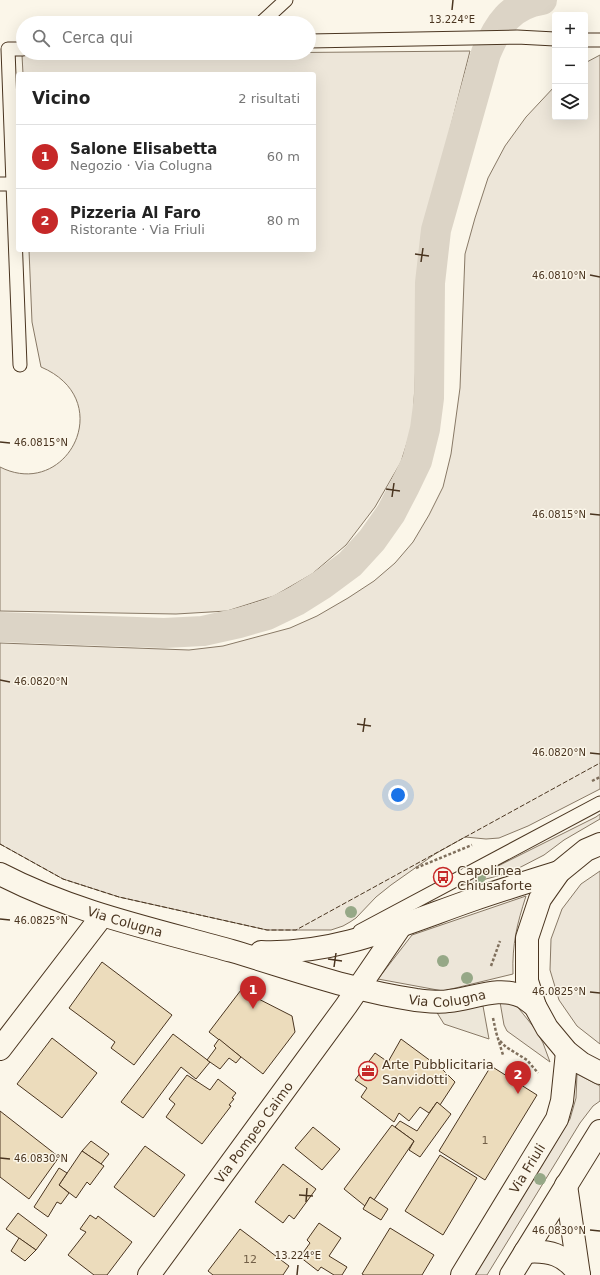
<!DOCTYPE html>
<html lang="it">
<meta charset="utf-8">
<style>
body{margin:0;font-family:"DejaVu Sans",sans-serif;background:#f2f2f2;color:#222}
.controls{position:absolute;right:12px;top:12px;display:grid;overflow:hidden;border-radius:4px;box-shadow:0 4px 16px #0002}
.controls button{width:36px;height:36px;display:grid;place-items:center;padding:0;border:0;border-bottom:1px solid #e0e0e0;background:#fff;color:#222;font:20px sans-serif}
.you{position:absolute;left:398px;top:795px;width:14px;height:14px;margin:-10px;border:3px solid #fff;border-radius:50%;background:#1a73e8;box-shadow:0 0 0 6px #1a73e833}
.badge{display:grid;place-items:center;width:26px;height:26px;border-radius:50%;background:#c62828;color:#fff;font-size:13px;font-weight:700}
.pin{position:absolute;translate:-50% -33px;filter:drop-shadow(0 1px 2px #0008)}
.pin::after{content:'';position:absolute;top:21px;width:14px;height:12px;background:inherit;clip-path:polygon(0 0,100% 0,50% 100%)}
.list{margin:0;padding:0;list-style:none}
h2{display:flex;justify-content:space-between;align-items:center;height:52px;margin:0;padding:0 16px;font-size:17px}
h2 small{font-size:13px;font-weight:400;color:#767676}
.list li{display:grid;grid-template-columns:26px 1fr auto;gap:12px;align-items:center;box-sizing:border-box;height:64px;padding:0 16px;border-top:1px solid #e0e0e0}
.list b{display:block;font-size:15px;white-space:nowrap}
.list p{margin:0;font-size:13px;white-space:nowrap;color:#767676}
.list em{font-size:13px;font-style:normal;color:#767676}
.icon{flex:none;width:22px;height:22px;fill:none;stroke:currentColor;stroke-width:2;stroke-linecap:round;stroke-linejoin:round}
.map{position:relative;flex:none;width:600px;height:1275px;overflow:hidden}
.search{position:absolute;background:#fff;box-shadow:0 4px 16px #0002;left:16px;top:16px;width:300px;height:44px;display:flex;align-items:center;gap:10px;box-sizing:border-box;padding:0 14px;border-radius:22px;color:#767676;font-size:15px}
.panel{position:absolute;background:#fff;box-shadow:0 4px 16px #0002;left:16px;top:72px;width:300px;height:180px;border-radius:4px}
.map>svg:first-child{display:block}
.green{fill:#ede6d9;stroke:#887966}
.parking{fill:#ede7d9;stroke:#887966}
.lines{fill:none;stroke-linecap:round;stroke-linejoin:round}
.canal{stroke:#dcd4c6;stroke-width:30}
.building{fill:#ecdcbc;stroke:#4a3520}
.lane-casing{stroke:#4a3520;stroke-width:15}
.street-casing{stroke:#4a3520;stroke-width:24}
.secondary-casing{stroke:#4a3520;stroke-width:24}
.path{stroke:#7f6f5c;stroke-width:2.5;stroke-dasharray:3 2;stroke-linecap:butt}
.lane{stroke:#fbf6e9;stroke-width:13}
.street{stroke:#fbf6e9;stroke-width:22}
.secondary{stroke:#fbf6e9;stroke-width:22}
.fence{stroke:#4a3520;stroke-width:1;stroke-dasharray:5 2;stroke-linecap:butt}
.tree{fill:#96a887}
.ticks{fill:none;stroke:#4a3520;stroke-width:1.5}
.labels{text-anchor:middle;dominant-baseline:central;stroke-width:3;stroke-linejoin:round;paint-order:stroke}
.number-label{font-size:11px;fill:#725f47}
.poi-label{font-size:13px;fill:#4a3520;stroke:#fbf6e9;text-anchor:start}
.street-label{font-size:13px;fill:#4a3520;stroke:#fbf6e9}
.ticks-label{font-size:10px;text-anchor:middle;fill:#4a3520;stroke:#fbf6e9;stroke-width:3;stroke-linejoin:round;paint-order:stroke}
</style>
<div class="map">
<svg width="600" height="1275" viewBox="0 0 600 1275">
<rect width="100%" height="100%" fill="#fbf6e9"/>
<g class="green">
<path d="M470,51L422,240L413,424L401,462L375,507L346,545L312,574L274,596L227,611L176,614L0,611V467C67,501 119,400 41,367L32,322L29,250H314V74H23L22,55Z"/>
<path d="M600,55V789L528,826L499,838L486,839L465,837L435,854L391,885L376,897L356,918L350,922L343,926L331,930H267L119,897L63,879L0,844V643L189,650L223,646L290,628L317,616L348,598L374,581L395,563L413,542L429,515L443,487L451,454L460,388L465,254L475,218L488,178L505,146L526,117L555,86V117H585V63Z"/>
<path d="M600,814V819L564,840L544,855L515,870L501,875L456,887L596,817Z"/>
<path d="M600,871V1044L577,1026L559,1000L550,970L551,939L562,909L581,884Z"/>
<path d="M526,896C517,924 512,944 513,974L443,991L378,979L412,935Z"/>
<path d="M500,1002L516,1005L536,1030L543,1043L550,1062L507,1031L504,1025Z"/>
<path d="M577,1074L600,1086V1101L593,1106L580,1123L487,1275H475L570,1119L576,1098Z"/>
</g>
<path class="parking" d="M483,1006L489,1039L444,1024L436,1011Z"/>
<g class="lines">
<path class="canal" d="M0,627L164,633L203,631L239,623L267,615L296,601L323,584L350,564L372,540L391,513L405,486L417,461L425,429L429,398L430,283L436,230L486,53C498,25 510,5 542,0"/>
</g>
<g class="building">
<path d="M102,962L172,1015L134,1065L111,1048L115,1042L69,1008Z"/>
<path d="M241,990L292,1016L295,1032L263,1074L209,1032Z"/>
<path d="M173,1034L210,1062L196,1079L181,1067L143,1118L121,1102Z"/>
<path d="M52,1038L97,1073L62,1118L17,1084Z"/>
<path d="M219,1039L241,1057L236,1063L229,1058L220,1069L207,1060L216,1048L214,1046Z"/>
<path d="M401,1039L443,1070L455,1082L440,1105L437,1102L429,1113L420,1107L409,1121L399,1113L394,1122L361,1097L367,1088L355,1080L375,1053L388,1062Z"/>
<path d="M491,1066L537,1095L485,1180L439,1151Z"/>
<path d="M187,1075L210,1090L218,1079L236,1093L232,1098L234,1099L229,1105L231,1106L202,1144L166,1117L175,1104L169,1099Z"/>
<path d="M437,1102L451,1114L420,1157L409,1150L414,1141L395,1127L400,1121L417,1131Z"/>
<path d="M0,1111L59,1157L29,1199L0,1177Z"/>
<path d="M392,1125L414,1141L374,1200L370,1197L365,1206L344,1189Z"/>
<path d="M313,1127L340,1149L322,1170L295,1148Z"/>
<path d="M91,1141L109,1154L101,1164L82,1151Z"/>
<path d="M145,1146L185,1175L154,1217L114,1187Z"/>
<path d="M82,1151L104,1166L90,1185L87,1182L76,1198L59,1185Z"/>
<path d="M440,1155L477,1178L443,1235L405,1211Z"/>
<path d="M283,1164L316,1189L294,1219L289,1215L283,1223L255,1202Z"/>
<path d="M59,1168L67,1173L59,1185L69,1193L61,1204L57,1202L48,1217L34,1207Z"/>
<path d="M370,1197L388,1209L381,1220L363,1209Z"/>
<path d="M18,1213L47,1235L36,1250L6,1229Z"/>
<path d="M90,1215L96,1219L98,1216L132,1242L107,1275H94L68,1255L86,1232L80,1229Z"/>
<path d="M319,1223L341,1238L329,1256L347,1267L342,1275H334L321,1267L318,1271L300,1257L310,1243L307,1240Z"/>
<path d="M390,1228L434,1255L422,1275H364L362,1274Z"/>
<path d="M240,1229L289,1266L283,1275H213L208,1271Z"/>
<path d="M19,1238L36,1250L25,1261L11,1251Z"/>
</g>
<g class="lines">
<defs>
<g id="lane">
<path d="M261,23L286,0"/>
<path d="M585,40H600"/>
<path d="M309,41L517,37L555,39"/>
<path d="M0,184H13L8,49H23"/>
<path d="M13,184L20,365"/>
<path d="M360,931L600,803"/>
</g>
<g id="street">
<path d="M0,1049L102,916"/>
<path d="M566,1185L579,1275"/>
<path d="M525,1252C548,1250 566,1254 579,1275"/>
<path id="s1" d="M149,1275L346,1006L400,927"/>
<path id="s2" d="M462,1275L557,1119L562,1101L567,1052"/>
<path d="M511,1275L600,1131"/>
</g>
<g id="secondary">
<path d="M600,844L586,850L559,872L540,899L527,938V981L535,1006L547,1028L567,1052L581,1063L600,1073"/>
<path id="s3" d="M0,874C73,912 153,929 232,951C293,969 353,991 416,1000C426,1001 438,1003 449,1001C473,999 499,985 523,997C527,1000 531,1003 535,1006"/>
<path d="M261,952C336,955 403,924 472,900C501,890 530,881 559,872"/>
</g>
</defs>
<use href="#lane" class="lane-casing"/>
<use href="#street" class="street-casing"/>
<use href="#secondary" class="secondary-casing"/>
<g class="path">
<path d="M592,781L600,777"/>
<path d="M416,868L472,845"/>
<path d="M491,966L500,941"/>
<path d="M493,1018L496,1032L503,1055"/>
<path d="M500,1041L506,1047L527,1060L538,1073"/>
</g>
<use href="#lane" class="lane"/>
<use href="#street" class="street"/>
<use href="#secondary" class="secondary"/>
<path class="fence" d="M0,844L63,879L119,897L267,930H296L600,763"/>
</g>
<g class="tree">
<circle cx="480" cy="877" r="6"/>
<circle cx="351" cy="912" r="6"/>
<circle cx="443" cy="961" r="6"/>
<circle cx="467" cy="978" r="6"/>
<circle cx="540" cy="1179" r="6"/>
</g>
<path class="ticks" d="M452,10L453,0M415,254L429,256M421,262L423,248M590,275L600,277M0,442L10,443M386,489L400,491M392,497L394,483M590,514L600,515M0,680L10,682M357,724L371,726M363,732L365,718M590,753L600,754M0,919L10,920M328,959L342,961M334,967L336,953M590,992L600,993M0,1158L10,1159M299,1195L313,1196M306,1202L307,1188M590,1230L600,1231M297,1275L298,1265"/>
<defs>
<symbol id="bus-ring" viewBox="-11 -11 22 22"><circle r="9.5" fill="#fbf6e9" stroke="#c62828" stroke-width="1.5"/><path d="M-5-6H5V4H4V6H2V4H-2V6H-4V4H-5ZM-3.5-4V0h7V-4ZM-3.5 1.2v1.5H-2V1.2ZM2 1.2v1.5H3.5V1.2Z" fill="#c62828"/></symbol>
<symbol id="office-ring" viewBox="-11 -11 22 22"><circle r="9.5" fill="#fbf6e9" stroke="#c62828" stroke-width="1.5"/><path d="M-6-3h4V-5.5h4V-3h4V5H-6ZM-1-4.5V-3h2v-1.5ZM-6 0V1H6V0Z" fill="#c62828"/></symbol>
</defs>
<g fill-rule="evenodd">
<use href="#bus-ring" x="432" y="866" width="22" height="22"/>
<use href="#office-ring" x="357" y="1060" width="22" height="22"/>
</g>
<g class="labels">
<g class="number-label">
<text x="485" y="1140">1</text>
<text x="250" y="1259">12</text>
</g>
<g class="poi-label">
<text x="457" y="870">Capolinea<tspan x="457" dy="15">Chiusaforte</tspan></text>
<text x="382" y="1064">Arte Pubblicitaria<tspan x="382" dy="15">Sanvidotti</tspan></text>
</g>
<g class="street-label">
<text stroke="none"><textPath href="#s3" startOffset="134">Via Colugna</textPath></text>
<text stroke="none"><textPath href="#s3" startOffset="467">Via Colugna</textPath></text>
<text stroke="none"><textPath href="#s1" startOffset="177">Via Pompeo Caimo</textPath></text>
<text stroke="none"><textPath href="#s2" startOffset="125">Via Friuli</textPath></text>
</g>
</g>
<g class="ticks-label">
<text x="452" y="23">13.224°E</text>
<text x="559" y="279">46.0810°N</text>
<text x="41" y="446">46.0815°N</text>
<text x="559" y="518">46.0815°N</text>
<text x="41" y="685">46.0820°N</text>
<text x="559" y="756">46.0820°N</text>
<text x="41" y="924">46.0825°N</text>
<text x="559" y="995">46.0825°N</text>
<text x="41" y="1162">46.0830°N</text>
<text x="559" y="1234">46.0830°N</text>
<text x="298" y="1259">13.224°E</text>
</g>
</svg>
<div class="controls">
<button>+</button>
<button>−</button>
<button><svg class="icon" aria-label="layers" viewBox="0 0 24 24"><path d="M12 4l9 5-9 5-9-5zM3 14l9 5 9-5"/></svg></button>
</div>
<div class="you"></div>
<div class="pin badge" style="left:253px;top:1009px">1</div>
<div class="pin badge" style="left:518px;top:1094px">2</div>
<div class="search"><svg class="icon" aria-label="search" viewBox="0 0 24 24"><circle cx="10" cy="10" r="6"/><path d="M15 15l6 6"/></svg>Cerca qui</div>
<section class="panel">
<h2>Vicino<small>2 risultati</small></h2>
<ul class="list">
<li><span class="badge">1</span><div><b>Salone Elisabetta</b><p>Negozio · Via Colugna</p></div><em>60 m</em></li>
<li><span class="badge">2</span><div><b>Pizzeria Al Faro</b><p>Ristorante · Via Friuli</p></div><em>80 m</em></li>
</ul>
</section>
</div>
